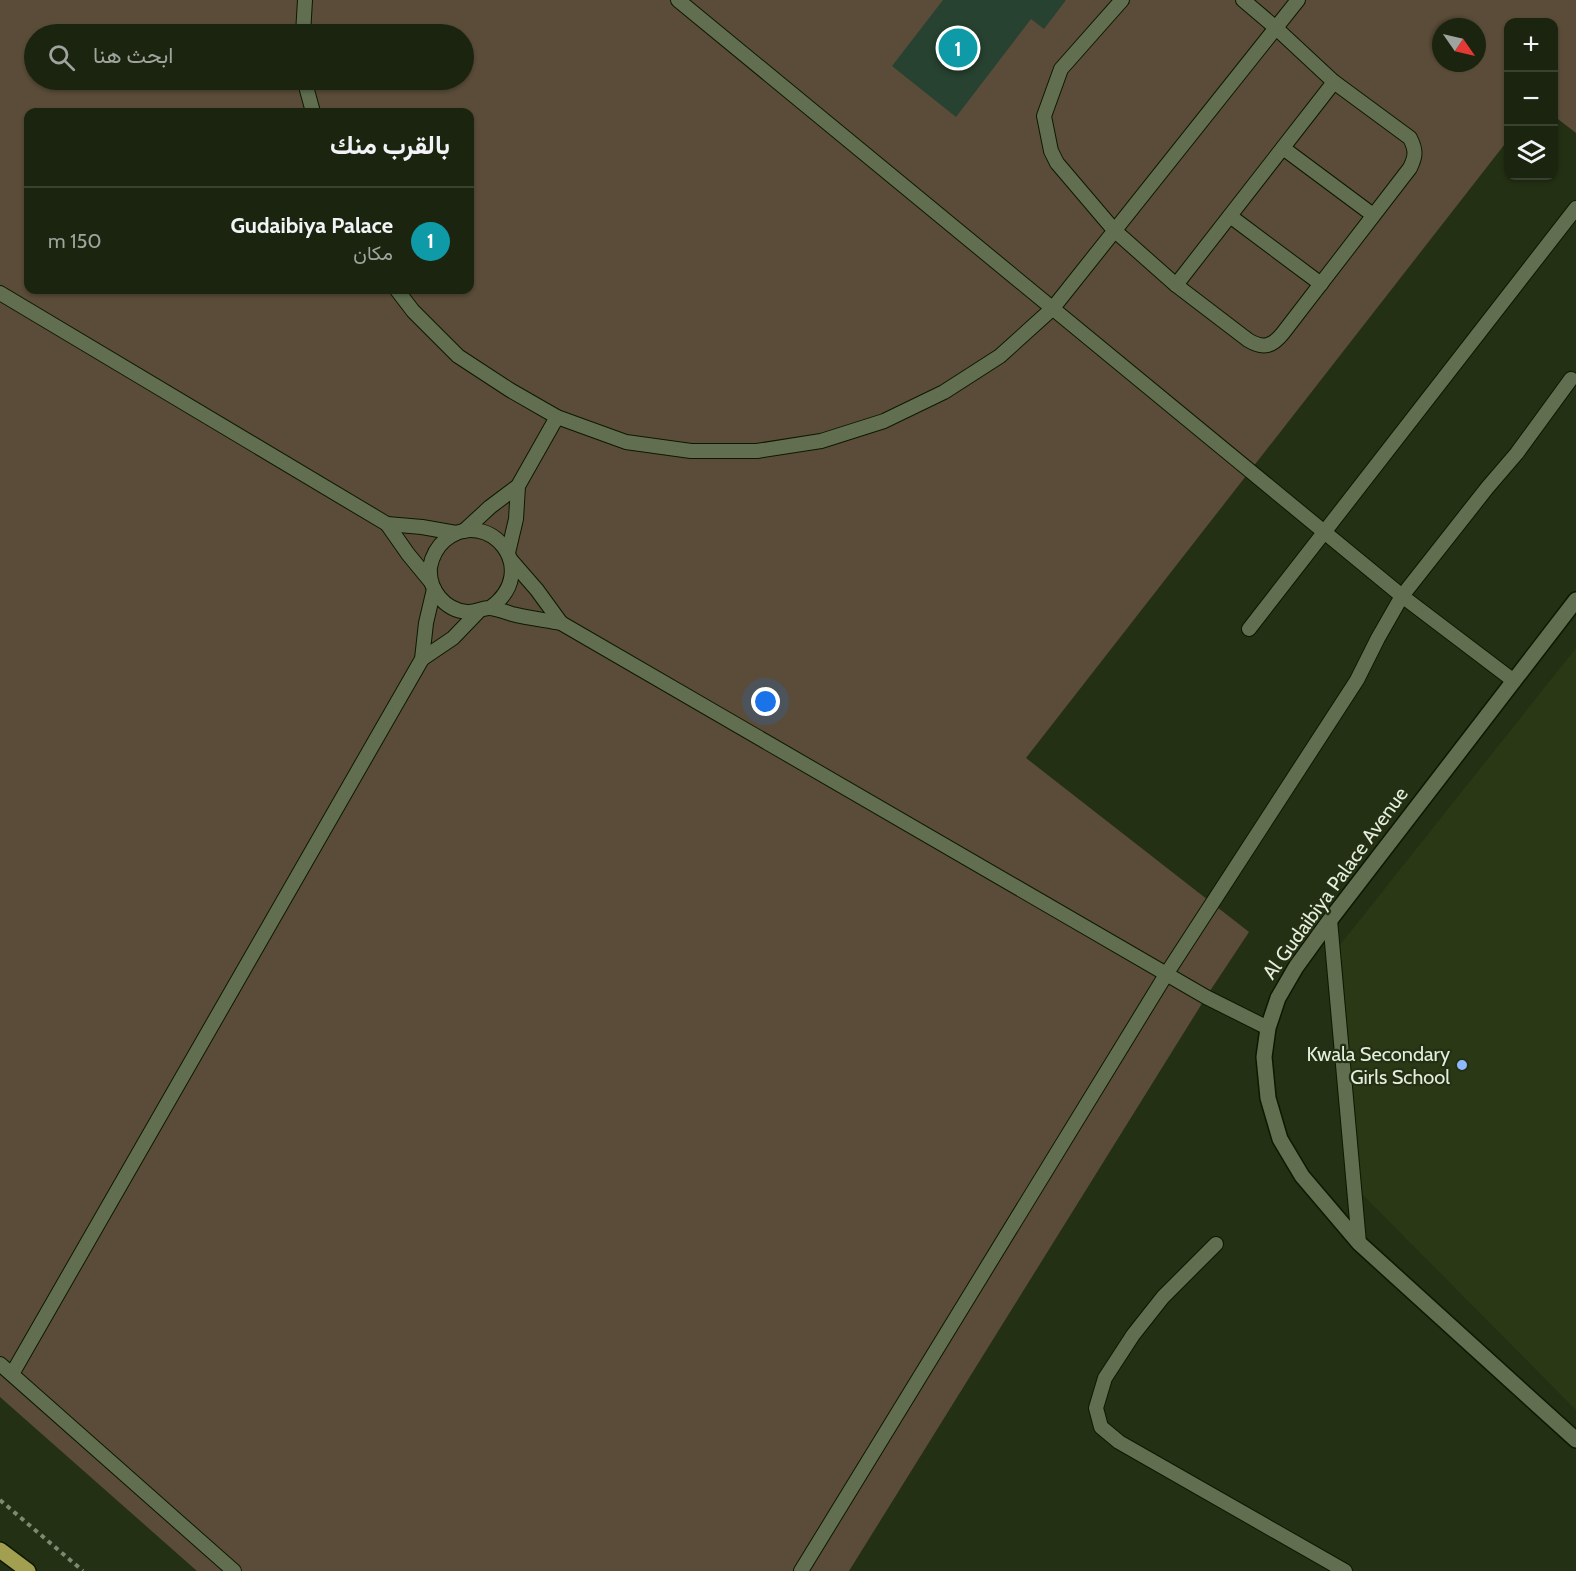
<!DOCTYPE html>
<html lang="ar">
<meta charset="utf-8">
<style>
body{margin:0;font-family:Cabin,Vazirmatn,sans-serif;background:#242c18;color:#f1f3f6;direction:rtl}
.controls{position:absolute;right:18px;top:18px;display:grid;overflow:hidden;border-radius:12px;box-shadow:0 2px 4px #0004}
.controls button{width:54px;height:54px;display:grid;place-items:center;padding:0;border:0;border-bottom:2px solid #39412f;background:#1b240f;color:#f1f3f6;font:30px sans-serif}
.compass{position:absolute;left:1432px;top:18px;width:54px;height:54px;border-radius:50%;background:#1b240f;box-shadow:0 2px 4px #0004;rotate:124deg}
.you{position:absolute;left:766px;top:702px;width:21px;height:21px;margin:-15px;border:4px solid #fff;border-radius:50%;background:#1a73e8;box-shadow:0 0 0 9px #1a73e833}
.badge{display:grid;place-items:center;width:39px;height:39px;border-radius:50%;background:#8eb9fc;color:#fff;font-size:20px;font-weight:700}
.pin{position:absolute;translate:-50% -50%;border:3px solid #fff;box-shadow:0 2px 6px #0006}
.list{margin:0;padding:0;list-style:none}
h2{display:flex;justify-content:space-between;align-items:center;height:78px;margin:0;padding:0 24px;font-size:26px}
h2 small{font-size:20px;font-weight:400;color:#a0a49e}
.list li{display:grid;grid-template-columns:39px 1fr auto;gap:18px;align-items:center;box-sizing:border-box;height:108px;padding:0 24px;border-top:2px solid #39412f}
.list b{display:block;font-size:22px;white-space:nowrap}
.list p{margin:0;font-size:20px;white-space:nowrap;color:#a0a49e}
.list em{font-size:20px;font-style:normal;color:#a0a49e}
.icon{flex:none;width:33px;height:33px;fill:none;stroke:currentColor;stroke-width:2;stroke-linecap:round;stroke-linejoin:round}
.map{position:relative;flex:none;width:1576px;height:1571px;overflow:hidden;direction:ltr}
.search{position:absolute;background:#1b240f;box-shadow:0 2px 4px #0004;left:24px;top:24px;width:450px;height:66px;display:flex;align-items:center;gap:15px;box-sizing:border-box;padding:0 21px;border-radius:33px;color:#a0a49e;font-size:22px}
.panel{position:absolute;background:#1b240f;box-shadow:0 2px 4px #0004;left:24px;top:108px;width:450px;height:186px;border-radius:12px;direction:rtl}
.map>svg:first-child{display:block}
.built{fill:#2a3815}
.green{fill:#5a4c38;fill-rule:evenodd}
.building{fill:#274230}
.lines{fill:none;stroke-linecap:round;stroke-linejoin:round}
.service-casing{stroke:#0d1800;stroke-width:16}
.tertiary-casing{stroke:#0d1800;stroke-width:18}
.primary-casing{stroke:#0d1800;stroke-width:18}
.path{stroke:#7e8971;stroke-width:4;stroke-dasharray:4.5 4.5;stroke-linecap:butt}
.service{stroke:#616f50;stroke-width:14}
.tertiary{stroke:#616f50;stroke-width:15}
.primary{stroke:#a29f50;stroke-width:15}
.poi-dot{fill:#8eb9fc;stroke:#243014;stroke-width:2}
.labels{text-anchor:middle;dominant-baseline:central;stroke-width:4.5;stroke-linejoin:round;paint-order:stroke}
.street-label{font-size:20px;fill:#e5eedc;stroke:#243014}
.poi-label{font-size:20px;fill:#e5eedc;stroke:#243014;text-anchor:end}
</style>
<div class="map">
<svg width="1576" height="1571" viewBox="0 0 1576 1571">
<rect width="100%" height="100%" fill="#243014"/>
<path class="built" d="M1576,648V1410L1354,1186L1340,945Z"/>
<path class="green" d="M0,0H1576V133L1554,116V22H1508V140L1026,758L1249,932L1206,997L849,1571H197L0,1397ZM1441,27H1477V63H1441ZM34,34H464V80H34ZM28,112H470V290H28Z"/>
<path class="building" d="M943,0H1066L1044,29L1031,19L956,117L892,66Z"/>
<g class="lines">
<defs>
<g id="service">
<path d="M678,0L1402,596L1514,681"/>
<path d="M1122,0L1061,69L1044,116L1051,151L1057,163L1114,230L1176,285L1248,340C1263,349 1272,347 1283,333L1410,168C1416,156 1416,150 1410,138L1334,82L1276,28L1243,0"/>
<path d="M303,34L305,0"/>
<path d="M306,80L307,90L313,112"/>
<path d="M1283,148L1373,215"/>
<path d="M1230,216L1321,284"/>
<path d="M1176,285L1334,82"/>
<path d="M397,290L413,311L458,356L510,390L557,417L626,442L691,451H757L821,441L884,421L944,392L1000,356L1053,308L1298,0"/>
<path d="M0,293L387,524L408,554L431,582"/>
<path d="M387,524L422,527L456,533"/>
<path d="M464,531L490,507L518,486L557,417"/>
<path d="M508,553L516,519L518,486"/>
<path d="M510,559L537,590L561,623"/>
<path d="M490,608C543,570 488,505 445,540C437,547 432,557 430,567C428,590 445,610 467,612C475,613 482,608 489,608C496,608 505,612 512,614C528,618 545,620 561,623L1206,997L1268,1028"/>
<path d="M1249,629L1576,208"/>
<path d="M422,659L453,638L478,612"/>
<path d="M1330,920L1359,1243"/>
<path d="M1216,1244L1163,1297L1133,1335L1105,1378L1096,1408L1101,1427L1119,1442L1345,1571"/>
<path d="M0,1364L234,1571"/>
<path d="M12,1374L422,659L426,623L434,589"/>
<path d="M801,1571L1167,973L1357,680L1378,638L1402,596L1487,488L1517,453L1571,379"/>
</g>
<path id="tertiary" d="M1576,600L1330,920L1296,967L1278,998L1268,1028L1264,1057L1268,1098L1280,1139L1302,1176L1359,1243L1576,1440"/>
<path id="primary" d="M0,1550L28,1571"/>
</defs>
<use href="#service" class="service-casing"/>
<use href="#tertiary" class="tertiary-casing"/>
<use href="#primary" class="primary-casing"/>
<path class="path" d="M0,1500L83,1571"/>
<use href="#service" class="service"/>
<use href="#tertiary" class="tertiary"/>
<use href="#primary" class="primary"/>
</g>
<circle class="poi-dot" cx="1462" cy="1065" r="6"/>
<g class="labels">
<g class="street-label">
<text transform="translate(1335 883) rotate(-54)">Al Gudaibiya Palace Avenue</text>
</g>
<g class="poi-label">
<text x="1450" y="1054">Kwala Secondary<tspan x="1450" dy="23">Girls School</tspan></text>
</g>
</g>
</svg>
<div class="controls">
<button>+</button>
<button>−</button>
<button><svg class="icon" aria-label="layers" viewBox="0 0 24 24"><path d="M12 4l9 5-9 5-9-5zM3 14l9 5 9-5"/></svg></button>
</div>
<svg class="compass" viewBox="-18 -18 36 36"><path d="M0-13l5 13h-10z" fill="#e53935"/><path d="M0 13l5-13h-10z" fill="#a0a49e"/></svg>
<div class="you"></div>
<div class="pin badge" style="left:958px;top:48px;background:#0f9aa8">1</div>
<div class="search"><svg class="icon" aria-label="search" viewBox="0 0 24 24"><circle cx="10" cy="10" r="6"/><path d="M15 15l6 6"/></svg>ابحث هنا</div>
<section class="panel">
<h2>بالقرب منك<small></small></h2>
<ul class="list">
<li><span class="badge" style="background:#0f9aa8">1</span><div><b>Gudaibiya Palace</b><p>مكان</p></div><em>150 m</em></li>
</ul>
</section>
</div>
